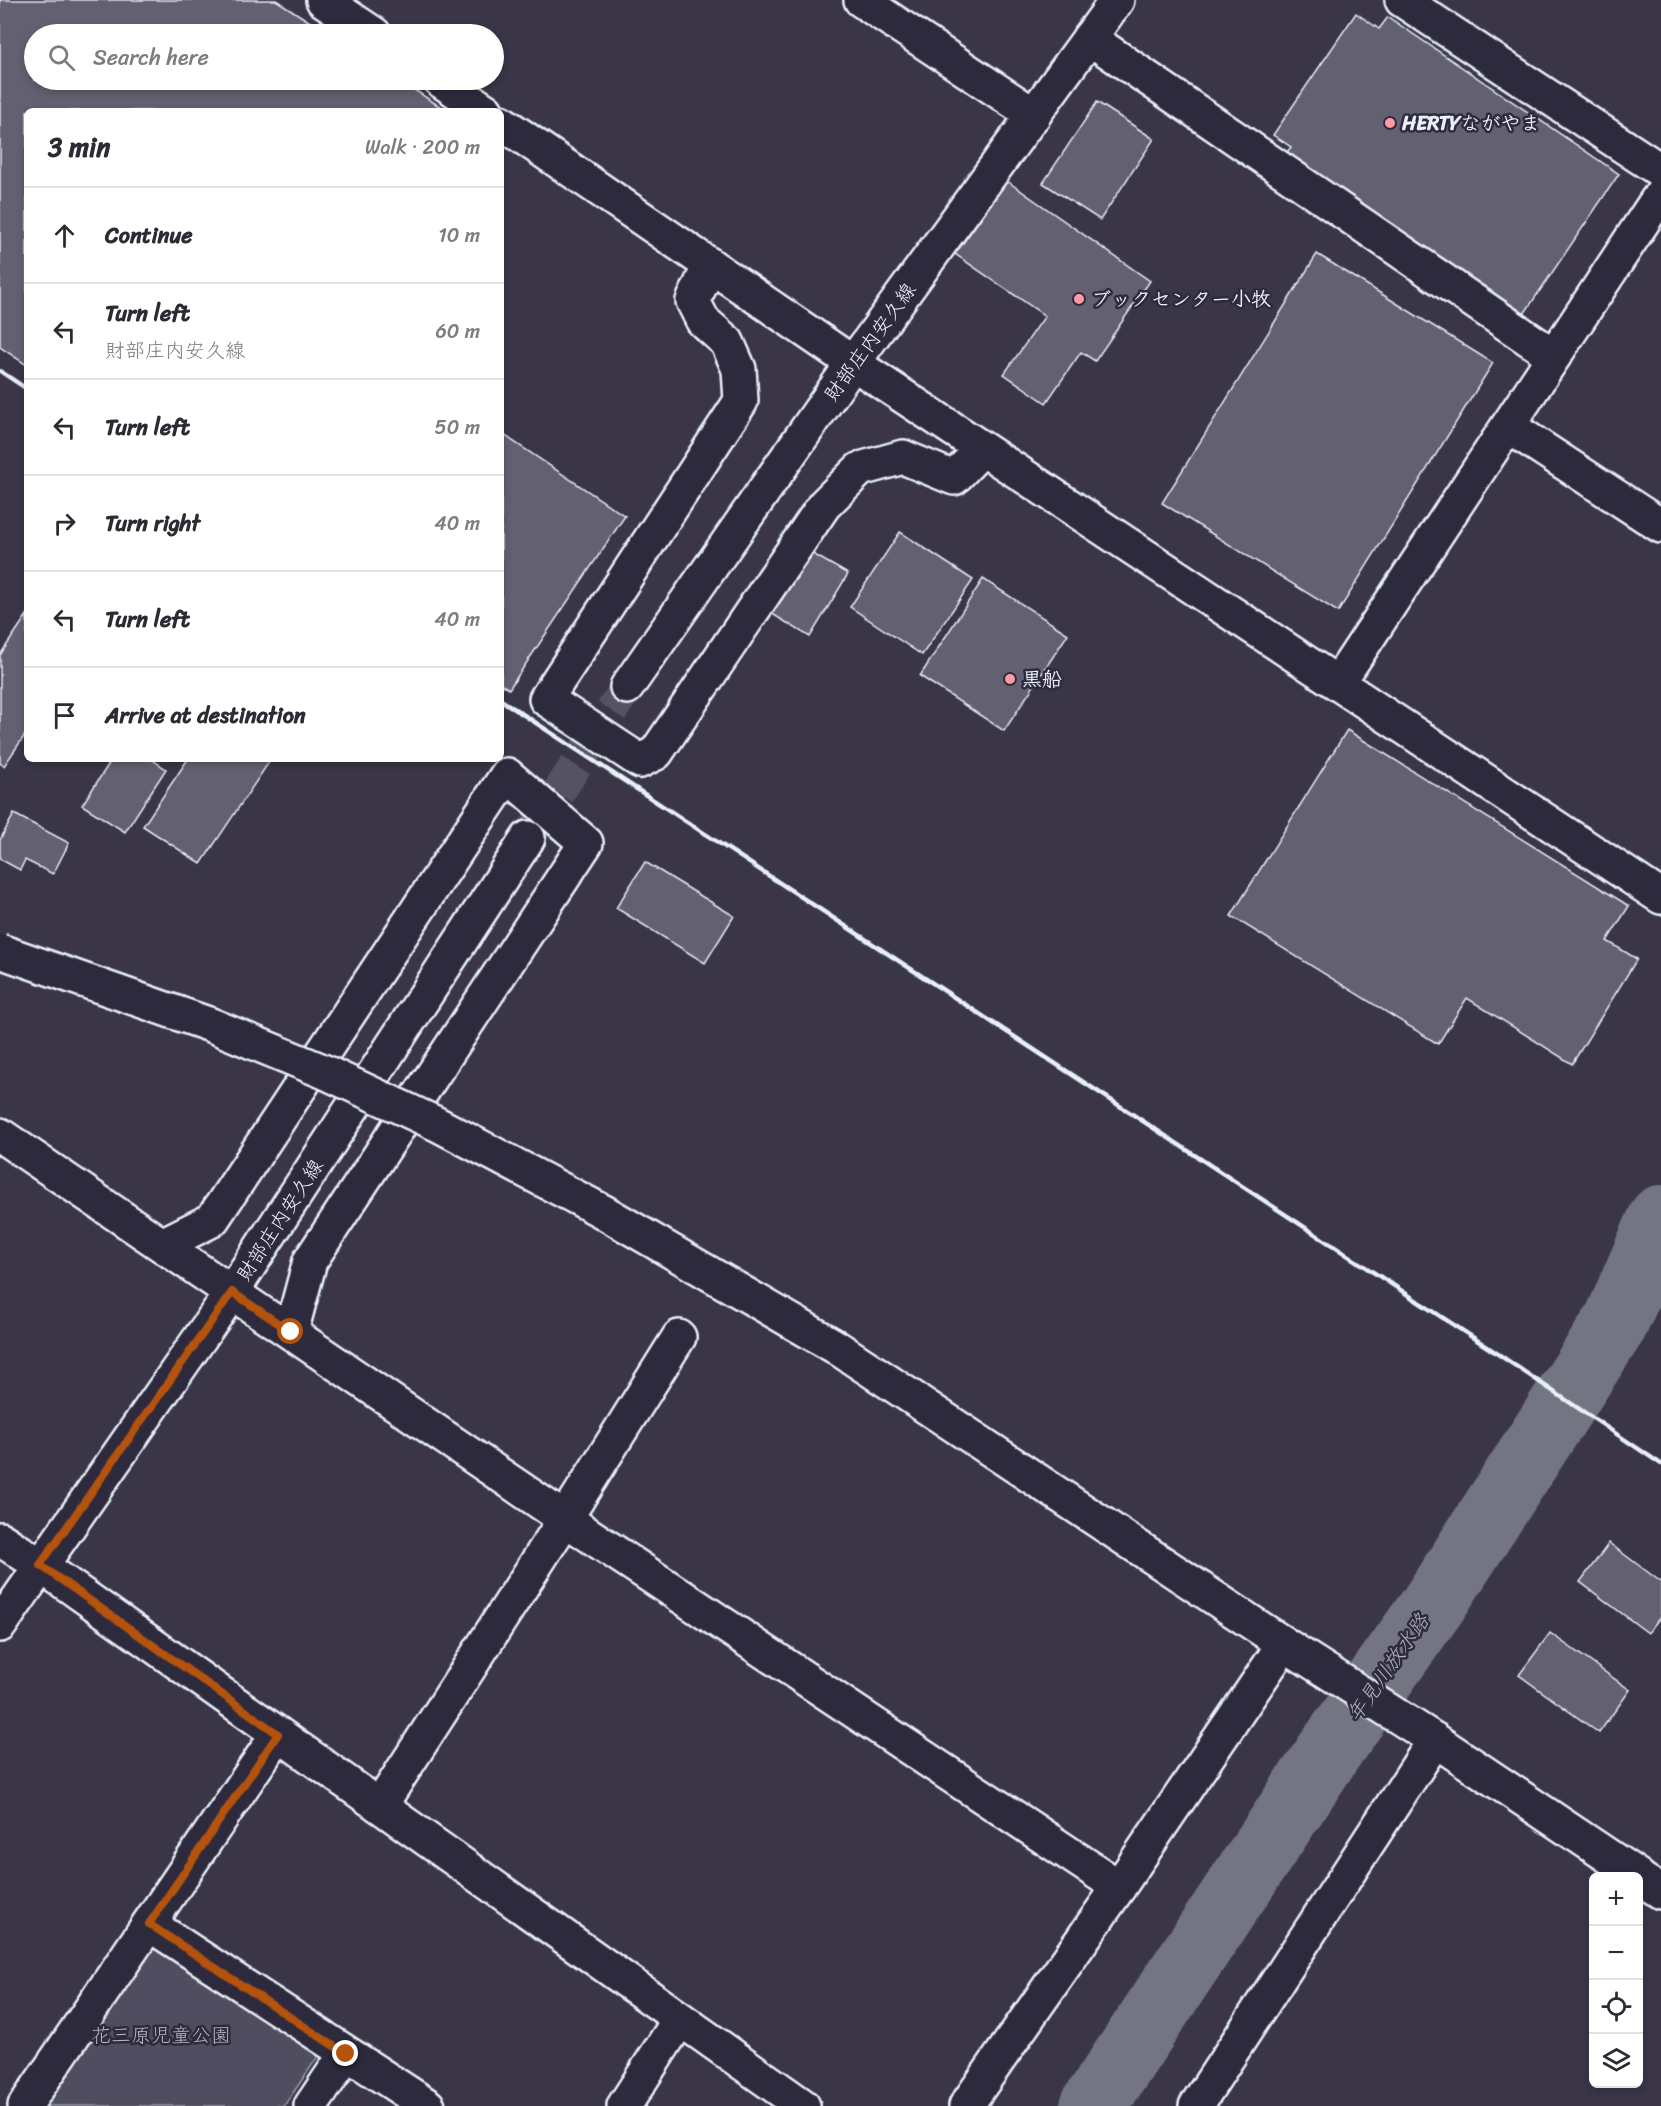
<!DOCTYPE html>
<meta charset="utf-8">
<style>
body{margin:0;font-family:Sriracha,"Klee One",sans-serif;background:#f2f2f3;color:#2b2b33}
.controls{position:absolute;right:18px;bottom:18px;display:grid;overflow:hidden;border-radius:9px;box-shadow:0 3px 9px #0003}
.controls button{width:54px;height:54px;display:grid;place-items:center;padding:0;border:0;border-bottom:2px solid #e1e1e2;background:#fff;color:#2b2b33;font:30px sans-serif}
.stop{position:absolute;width:18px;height:18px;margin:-14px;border:4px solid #b45309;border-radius:50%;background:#fff}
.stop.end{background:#b45309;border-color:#fff;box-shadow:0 2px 6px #0008}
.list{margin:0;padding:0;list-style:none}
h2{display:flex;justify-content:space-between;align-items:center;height:78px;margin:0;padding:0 24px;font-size:26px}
h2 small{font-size:20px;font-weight:400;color:#7c7c81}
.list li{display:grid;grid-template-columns:39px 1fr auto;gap:18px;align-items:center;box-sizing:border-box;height:96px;padding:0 24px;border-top:2px solid #e1e1e2}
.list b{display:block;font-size:22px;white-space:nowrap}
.list p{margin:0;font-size:20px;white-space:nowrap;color:#7c7c81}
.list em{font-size:20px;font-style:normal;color:#7c7c81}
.icon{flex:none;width:33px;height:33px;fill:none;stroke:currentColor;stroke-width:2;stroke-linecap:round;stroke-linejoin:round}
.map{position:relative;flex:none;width:1661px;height:2106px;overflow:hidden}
.search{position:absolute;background:#fff;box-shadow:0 3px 9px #0003;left:24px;top:24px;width:480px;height:66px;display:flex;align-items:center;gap:15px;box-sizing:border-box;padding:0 21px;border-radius:33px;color:#7c7c81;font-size:22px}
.panel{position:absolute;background:#fff;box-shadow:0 3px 9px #0003;left:24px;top:108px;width:480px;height:654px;border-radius:9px}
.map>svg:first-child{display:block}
.green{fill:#504e5f;stroke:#9ca0ac;stroke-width:1.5}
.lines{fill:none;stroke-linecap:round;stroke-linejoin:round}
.river{stroke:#737482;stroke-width:66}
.building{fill:#636171;stroke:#e8f1f8;stroke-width:1.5}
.major-tunnel{stroke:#545262;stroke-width:33;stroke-dasharray:33 16;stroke-linecap:butt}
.minor-casing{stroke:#e8f1f8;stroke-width:38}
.major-casing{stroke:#e8f1f8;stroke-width:38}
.minor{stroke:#2f2a3d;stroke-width:33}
.major{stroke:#2f2a3d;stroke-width:33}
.rail{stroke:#e8f1f8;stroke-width:4.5}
.minor-bridge-casing{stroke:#e8f1f8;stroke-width:38;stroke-linecap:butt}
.minor-bridge{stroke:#2f2a3d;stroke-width:33}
.route{stroke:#b45309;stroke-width:8}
.poi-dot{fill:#ff9aa2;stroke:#2f2a3d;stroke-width:2}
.labels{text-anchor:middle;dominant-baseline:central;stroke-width:5;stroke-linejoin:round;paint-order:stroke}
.poi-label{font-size:20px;font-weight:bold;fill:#e8f1f8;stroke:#2f2a3d;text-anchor:start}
.street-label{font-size:20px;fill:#e8f1f8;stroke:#2f2a3d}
.park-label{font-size:20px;fill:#b3b8c2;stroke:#2f2a3d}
.water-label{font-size:21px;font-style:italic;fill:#aeb2bd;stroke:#2f2a3d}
</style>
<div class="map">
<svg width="1661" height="2106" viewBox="0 0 1661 2106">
<rect width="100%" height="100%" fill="#3a3648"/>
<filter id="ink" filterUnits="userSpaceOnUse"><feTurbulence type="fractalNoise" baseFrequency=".0167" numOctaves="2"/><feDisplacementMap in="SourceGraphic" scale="12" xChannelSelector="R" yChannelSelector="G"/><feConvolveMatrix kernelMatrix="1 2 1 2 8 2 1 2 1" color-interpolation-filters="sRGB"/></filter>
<g filter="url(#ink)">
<path class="green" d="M141,1935L319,2055L284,2106H28Z"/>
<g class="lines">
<path class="river" d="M1093,2106L1330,1750L1433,1605L1616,1322L1661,1218"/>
</g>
<g class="building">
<path d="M0,0H276L329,34H34V80H399L447,111H27V365L0,347Z"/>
<path d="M1356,13L1379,29L1388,17L1619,174L1522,317L1284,156L1291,147L1273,135Z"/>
<path d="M1097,102L1154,139L1100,220L1043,183Z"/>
<path d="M1007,181L1150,281L1095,361L1081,352L1046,403L1004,374L1045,316L955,254Z"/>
<path d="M1317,254L1493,363L1338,612L1162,503Z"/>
<path d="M501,433L625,516L509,689L501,684Z"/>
<path d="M900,532L973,580L922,655L850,607Z"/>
<path d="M806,550L848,574L810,637L769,612Z"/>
<path d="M983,579L1068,634L1004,731L920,676Z"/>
<path d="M27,615V732L4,766L0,763V655Z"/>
<path d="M1347,730L1629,906L1607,941L1637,959L1572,1064L1467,998L1438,1044L1231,916Z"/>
<path d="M112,759H151L166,769L125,832L82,805Z"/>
<path d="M188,759H271L201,864L143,826Z"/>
<path d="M14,814L69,843L53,874L25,860L20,870L0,859V840Z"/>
<path d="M645,862L734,916L705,963L616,908Z"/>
<path d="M1609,1543L1661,1582V1616L1648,1633L1580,1582Z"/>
<path d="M1550,1633L1630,1690L1599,1733L1519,1675Z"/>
</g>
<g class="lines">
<path class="major-tunnel" d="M531,834L627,687"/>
<defs>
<g id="minor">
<path d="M323,0L374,34"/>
<path d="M861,0L1034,115"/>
<path d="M1402,0L1661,171"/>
<path d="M1089,38L1554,356"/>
<path d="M440,80L486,111"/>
<path d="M501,122L853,363L1661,897"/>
<path d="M710,265L693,301L703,321L727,342L739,369L741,401L546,699L640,761L656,753L824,505L860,469L903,457L954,478L982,449"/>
<path d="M1508,426L1661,526"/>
<path d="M1338,683L1661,194"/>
<path d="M0,1135L565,1519L1119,1887"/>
<path d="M162,1245L212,1220L507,775L586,843L310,1261L291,1332"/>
<path d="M836,1347L1284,1644L1435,1740L1638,1876"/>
<path d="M0,1539L40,1565L803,2106"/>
<path d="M380,1806L565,1519L679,1337"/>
<path d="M1638,1877L1661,1892"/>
<path d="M149,1924L428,2106"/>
<path d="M25,2106L278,1734"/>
<path d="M311,2106L346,2054"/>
<path d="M624,2106L680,2019"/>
<path d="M966,2106L1119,1887L1284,1644"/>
<path d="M1196,2106L1435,1740"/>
</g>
<g id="major">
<path d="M627,687L853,363L1117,0"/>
<path d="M0,1625L232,1292L528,838"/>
</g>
</defs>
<use href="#minor" class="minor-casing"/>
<use href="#major" class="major-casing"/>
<use href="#minor" class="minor"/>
<use href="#major" class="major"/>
<g class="rail">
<path d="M0,371L27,389"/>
<path d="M501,700L1495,1352L1661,1464"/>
</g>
<defs>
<path id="minor-bridge" d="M0,951L211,1025L325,1072L437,1124L602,1211L836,1347"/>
</defs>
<use href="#minor-bridge" class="minor-bridge-casing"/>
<use href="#minor-bridge" class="minor-bridge"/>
</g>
</g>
<g class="lines" filter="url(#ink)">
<path class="route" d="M291,1332L232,1292L40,1565L278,1734L149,1924L346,2054"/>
</g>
<g class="poi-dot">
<circle cx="1390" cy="123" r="6"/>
<circle cx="1079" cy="299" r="6"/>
<circle cx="1010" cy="679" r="6"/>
</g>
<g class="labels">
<g class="poi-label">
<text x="1402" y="123">HERTYながやま</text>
<text x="1091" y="299">ブックセンター小牧</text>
<text x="1022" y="679">黒船</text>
</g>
<g class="street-label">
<text transform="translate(870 342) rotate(-54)">財部庄内安久線</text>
<text transform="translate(280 1220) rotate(-57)">財部庄内安久線</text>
</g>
<g class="park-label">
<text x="161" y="2035">花三原児童公園</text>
</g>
<g class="water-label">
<text transform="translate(1388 1668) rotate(-55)">年見川放水路</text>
</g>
</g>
</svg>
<div class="controls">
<button>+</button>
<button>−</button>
<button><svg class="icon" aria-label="locate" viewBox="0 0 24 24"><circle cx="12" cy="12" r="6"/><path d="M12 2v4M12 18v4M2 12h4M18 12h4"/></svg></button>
<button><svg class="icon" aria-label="layers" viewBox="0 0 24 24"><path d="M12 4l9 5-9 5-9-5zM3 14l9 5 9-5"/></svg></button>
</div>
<div class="stop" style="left:291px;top:1332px"></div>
<div class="stop end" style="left:346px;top:2054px"></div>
<div class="search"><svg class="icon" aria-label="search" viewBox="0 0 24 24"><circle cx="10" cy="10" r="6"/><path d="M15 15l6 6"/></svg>Search here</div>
<section class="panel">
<h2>3 min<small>Walk · 200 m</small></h2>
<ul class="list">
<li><svg class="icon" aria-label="ahead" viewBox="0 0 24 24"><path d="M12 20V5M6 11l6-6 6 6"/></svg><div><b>Continue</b></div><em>10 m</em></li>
<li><svg class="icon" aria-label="left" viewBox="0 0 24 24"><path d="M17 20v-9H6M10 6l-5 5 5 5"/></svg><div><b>Turn left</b><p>財部庄内安久線</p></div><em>60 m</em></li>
<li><svg class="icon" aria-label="left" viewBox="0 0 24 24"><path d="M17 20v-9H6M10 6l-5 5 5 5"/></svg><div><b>Turn left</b></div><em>50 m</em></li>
<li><svg class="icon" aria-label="right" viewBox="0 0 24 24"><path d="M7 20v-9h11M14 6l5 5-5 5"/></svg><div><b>Turn right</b></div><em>40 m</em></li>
<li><svg class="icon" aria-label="left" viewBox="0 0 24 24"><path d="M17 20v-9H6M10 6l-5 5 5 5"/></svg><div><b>Turn left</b></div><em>40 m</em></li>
<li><svg class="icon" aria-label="arrive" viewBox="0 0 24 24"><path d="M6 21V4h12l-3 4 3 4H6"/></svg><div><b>Arrive at destination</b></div></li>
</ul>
</section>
</div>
